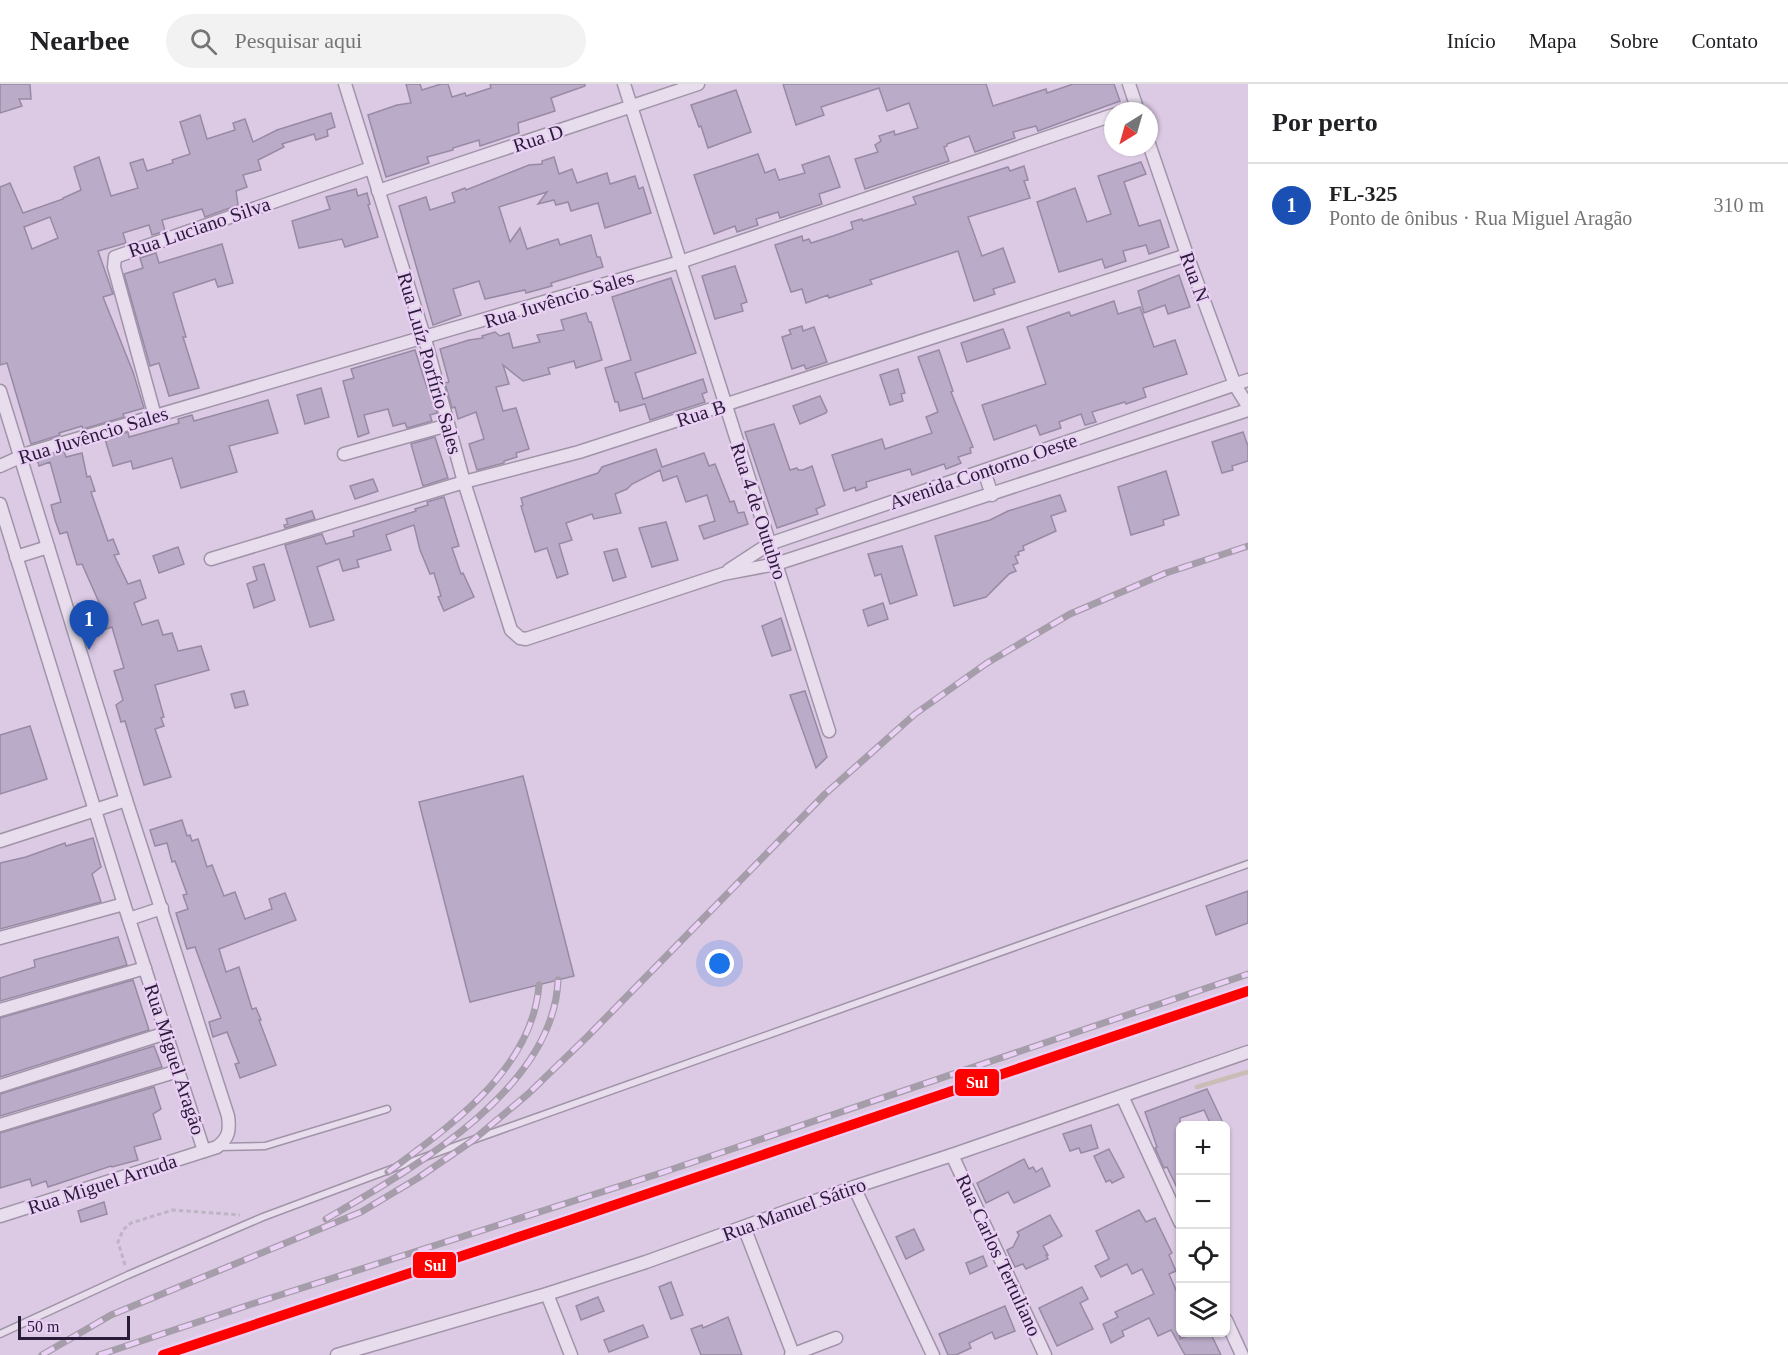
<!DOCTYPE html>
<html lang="pt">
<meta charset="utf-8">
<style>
body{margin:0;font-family:"Times New Roman",serif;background:#f2f2f2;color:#202124}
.controls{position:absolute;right:18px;bottom:18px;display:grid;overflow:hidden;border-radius:9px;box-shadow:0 2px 4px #0004}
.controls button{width:54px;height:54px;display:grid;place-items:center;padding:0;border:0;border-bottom:2px solid #e0e0e0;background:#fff;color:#202124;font:30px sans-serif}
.compass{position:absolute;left:1104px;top:18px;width:54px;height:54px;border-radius:50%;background:#fff;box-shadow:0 2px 4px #0004;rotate:217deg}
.scale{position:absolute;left:18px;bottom:15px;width:112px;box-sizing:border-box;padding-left:6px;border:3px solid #291c38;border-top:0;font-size:16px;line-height:21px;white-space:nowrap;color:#291c38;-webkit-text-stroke:4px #ebd0f6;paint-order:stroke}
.you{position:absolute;left:720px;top:880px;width:21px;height:21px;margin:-15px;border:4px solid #fff;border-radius:50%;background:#1a73e8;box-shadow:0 0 0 9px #1a73e833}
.badge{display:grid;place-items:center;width:39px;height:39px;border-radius:50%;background:#2563eb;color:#fff;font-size:20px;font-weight:700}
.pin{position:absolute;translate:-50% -50px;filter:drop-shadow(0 2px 3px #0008)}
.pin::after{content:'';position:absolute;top:32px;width:21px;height:18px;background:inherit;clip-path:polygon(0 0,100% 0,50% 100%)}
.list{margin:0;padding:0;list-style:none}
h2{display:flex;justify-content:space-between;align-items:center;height:78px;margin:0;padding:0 24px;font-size:26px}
h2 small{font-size:20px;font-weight:400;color:#757577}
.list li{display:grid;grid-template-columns:39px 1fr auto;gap:18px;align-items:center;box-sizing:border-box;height:84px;padding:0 24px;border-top:2px solid #e0e0e0}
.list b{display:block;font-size:22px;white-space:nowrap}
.list p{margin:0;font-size:20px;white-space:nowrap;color:#757577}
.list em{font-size:20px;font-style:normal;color:#757577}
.icon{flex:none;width:33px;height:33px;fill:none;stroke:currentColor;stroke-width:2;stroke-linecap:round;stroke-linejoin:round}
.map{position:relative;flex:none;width:1248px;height:1271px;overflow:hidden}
header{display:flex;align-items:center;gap:36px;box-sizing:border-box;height:84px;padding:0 30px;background:#fff;border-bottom:2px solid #e0e0e0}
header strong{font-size:28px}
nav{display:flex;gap:33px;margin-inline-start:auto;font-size:21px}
.search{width:420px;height:54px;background:#f2f2f2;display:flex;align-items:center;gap:15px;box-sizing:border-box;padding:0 21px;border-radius:33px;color:#757577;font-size:22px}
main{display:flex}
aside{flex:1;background:#fff}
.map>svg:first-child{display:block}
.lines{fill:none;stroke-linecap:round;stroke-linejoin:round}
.stream{stroke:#c9bdb6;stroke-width:4.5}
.building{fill:#baabc8;stroke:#988aa4;stroke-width:1.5;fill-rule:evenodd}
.service-casing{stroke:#a194a9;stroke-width:9}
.minor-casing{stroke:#a194a9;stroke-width:15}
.path{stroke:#beb4c5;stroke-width:3;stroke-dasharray:4.5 3;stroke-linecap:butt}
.service{stroke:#e7ddec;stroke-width:6}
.minor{stroke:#e7ddec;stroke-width:12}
.rail-casing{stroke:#a69dab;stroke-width:7}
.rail{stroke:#ebd0f6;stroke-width:4.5;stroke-dasharray:14;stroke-linecap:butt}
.metro-1-casing{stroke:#ebd0f6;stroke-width:15}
.metro-1{stroke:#f00;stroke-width:10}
.labels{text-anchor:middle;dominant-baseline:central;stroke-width:4.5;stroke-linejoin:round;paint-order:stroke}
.street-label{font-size:20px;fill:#291c38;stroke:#ebd0f6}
.line-badge{stroke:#ebd0f6;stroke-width:2}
.badge-label{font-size:16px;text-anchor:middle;font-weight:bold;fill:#fff}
</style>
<header>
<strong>Nearbee</strong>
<div class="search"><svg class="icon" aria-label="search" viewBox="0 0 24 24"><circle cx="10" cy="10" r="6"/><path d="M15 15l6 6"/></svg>Pesquisar aqui</div>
<nav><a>Início</a><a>Mapa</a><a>Sobre</a><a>Contato</a></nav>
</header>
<main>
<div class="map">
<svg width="1248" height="1271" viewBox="0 0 1248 1271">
<rect width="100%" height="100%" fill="#dccae4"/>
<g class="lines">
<path class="stream" d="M1197,1003L1248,988"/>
</g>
<g class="building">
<path d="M0,0H30L31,15H19L22,22L0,29Z"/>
<path d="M406,0H420L422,6L441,0H448L452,13L465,9L466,12L491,4L490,0H585V2L551,14L555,27L518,39L519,49L480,62L479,56L453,64V66L427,73L429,79L386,93L368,31L397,21L411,19Z"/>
<path d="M783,0H986L993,22L1046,5L1047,9L1073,0H1114L1120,17L1038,47L1036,42L1013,48L1015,54L975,68L969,52L947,60V62L944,63L949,77L865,105L855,75L878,68L875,61L881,57L879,52L894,47L895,51L918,44L909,19L887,27L879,4L821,23L824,31L796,41Z"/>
<path d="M736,6L751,48L708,64L701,42L699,43L691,21Z"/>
<path d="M331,29L335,43L327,46L328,52L316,56L314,50L282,60L284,63L258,76L261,86L243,91L247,103L236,107L238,121L205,133L202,125L162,136L165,147L152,151L149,141L123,149L126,159L98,167L113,210L103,213L133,288L144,324L123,330L124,333L83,345L82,342L59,349L60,351L31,360L7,279L0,281V103L10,99L23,129L63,115V114L81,106L74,83L99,73L111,112L138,104L130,79L143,75L147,87L173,79L172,76L190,70L180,38L200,31L207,55L235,46L233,39L245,35L253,58L277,46ZM50,133L58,154L32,165L24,143Z"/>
<path d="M758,70L765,89L775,85L779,96L805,89L802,81L829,72L840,103L819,110L822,120L780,134L778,128L756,135L758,141L737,148L735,142L714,150L694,91Z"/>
<path d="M554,73L559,90L572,85L577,99L607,89L610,100L635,92L639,105L643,103L651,129L605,144L598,119L571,127L568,118L556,121L554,116L538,120L547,108L499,123L510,158L520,144L527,165L558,155L560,161L591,151L597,173H600L603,183L551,199L552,202L526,209L525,206L485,215L479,197L453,205L461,231L433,241L399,122L426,113L430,126L455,118L452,109L465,104L466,106L529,81L542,80V77Z"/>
<path d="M1141,78L1146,90L1124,98L1139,142L1160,136L1169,163L1149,170L1146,161L1123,167L1126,177L1105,184L1102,175L1059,188L1037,118L1075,104L1087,138L1111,130L1098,92Z"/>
<path d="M1024,82L1028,96L1024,97L1030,114L968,133L982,172L1003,164L1015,198L993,205L995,210L974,217L958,167L870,196L872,200L829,214L828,211L806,219L802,205L791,208L775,161L802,152L803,157L809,155L811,159L833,152L853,145L851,138L862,135L863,137L916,120L913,113L1008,83L1010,87Z"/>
<path d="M356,105L358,112L367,109L370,120L368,121L378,153L345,163L342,155L299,164L292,137L330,125L326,113Z"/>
<path d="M222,160L233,199L218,203L215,195L173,209L186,253H183L199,304L169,312L159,279L150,282L124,190L143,184L140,174L156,169L159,179Z"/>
<path d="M735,182L747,218L741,220L743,227L715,235L702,192Z"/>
<path d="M1179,191L1190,223L1168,230L1165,221L1144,229L1138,207Z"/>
<path d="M671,194L696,269L635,289L639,301L643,315L703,295L707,308L702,310L705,318L650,336L645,320L620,327L618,318H615L605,284L631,276L612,213Z"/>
<path d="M1114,217L1118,230L1140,223L1154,263L1175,256L1187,290L1143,304L1146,313L1126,320L1125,318L1092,328L1096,338L1085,341L1081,330L1059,338L1061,344L1040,351L1036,341L994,356L982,321L1046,300L1027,243L1069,228L1071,232Z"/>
<path d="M586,229L589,238H591L602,276L576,284L574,277L548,284L550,290L523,297L503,281L509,300L496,303L503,327L516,324L529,365L516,369L517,373L504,377V379L477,386L469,360L484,355L476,328L458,335L455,323L452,324L445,299L449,298L440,265L469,256L483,254L482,252L495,248L500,252L509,249L513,264L540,258L537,251L564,246L561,236Z"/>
<path d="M802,242L803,247L814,243L827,278L806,285L804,281L792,285L782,253L791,250L789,246Z"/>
<path d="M1003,245L1010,264L967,278L961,259Z"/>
<path d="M415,266L427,304H430L437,329L430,331L432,337L407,344L405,339L393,342L388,325L364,331L369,349L358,353L343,297L354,294L351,285Z"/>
<path d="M939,266L953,307L951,308L973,363L970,364L971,369L958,373L961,379L946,385L944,380L912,391L910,385L866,398L867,403L856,407L855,403L844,407L832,371L882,355L885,365L932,349L926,333L938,328L918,273Z"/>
<path d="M898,285L905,309L901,310L903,317L890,321L880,291Z"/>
<path d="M321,304L329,333L305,340L297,311Z"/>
<path d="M820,312L827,327L826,329L800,340L793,322Z"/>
<path d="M268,316L278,349L229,362L237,388L181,404L172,374L133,385L131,377L113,382L105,355L128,348L129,353L179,339L178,335L192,331L194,337Z"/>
<path d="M774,340L790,386L797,384L798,386H803L812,382L825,421L816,425L818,430L777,444L745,348Z"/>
<path d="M1243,348L1248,362V377L1232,382L1233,386L1222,389L1212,358Z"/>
<path d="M435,353L448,394L423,402L411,360Z"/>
<path d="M656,365L662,383L704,369L709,382L715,380L730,418L734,417L738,429L744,428L748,440L704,455L699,442L715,437L707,411L686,418L677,392L663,397L660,386L632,400L627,405L615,410L621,429L594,435L592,430L566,439L572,456L559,460L568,490L557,494L547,464L535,468L521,422L523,421L521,414L598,389L602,383Z"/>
<path d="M64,367L66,373L82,369L87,393L90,392L95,407L91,408L108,457L113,455L119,470L114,471L128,500L140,496L146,514L134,519L142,541L158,536L163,551L172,549L178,567L201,562L209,586L155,601L164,633L161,634L164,642L155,645L171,693L144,701L125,637L121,638L116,621L123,616L114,587L124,584L112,543L91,550L85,531L100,526L99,524L101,523L82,480L77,481L67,448L60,450L55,436L51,421L61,418L50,378L39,382L37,375Z"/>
<path d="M1166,387L1179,431L1163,436L1164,441L1131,451L1118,403Z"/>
<path d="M373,395L378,407L355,415L350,402Z"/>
<path d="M1060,411L1066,427L1051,432L1056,447L1023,462L1024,466L1018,468L1019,471L1015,472L1018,479L1013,481L1016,487L1009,490L986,513L954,522L935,452L990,436L1008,427Z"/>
<path d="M444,413L459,462L452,464L461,490L463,489L474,513L444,527L438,513L441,512L434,489L430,490L420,466L414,441L386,451L391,466L357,476L359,483L343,487L339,475L317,483L334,536L310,543L285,461L322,450L326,460L354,452L353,447L416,427L415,425L428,421L427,418Z"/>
<path d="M312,427L315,435L285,444L284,441L288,440L286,435Z"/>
<path d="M666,438L678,476L652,483L639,444Z"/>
<path d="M902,462L917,511L890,520L881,490L875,492L868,470Z"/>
<path d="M178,463L184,480L159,489L153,472Z"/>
<path d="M617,465L626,493L613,497L604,468Z"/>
<path d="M264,480L275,516L254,524L247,500L257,496L253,483Z"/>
<path d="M883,519L888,535L868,542L863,526Z"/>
<path d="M781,534L791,566L772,572L762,542Z"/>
<path d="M244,607L248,621L235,624L231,610Z"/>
<path d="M805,607L827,673L816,684L790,611Z"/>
<path d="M30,642L47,695L0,710V651Z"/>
<path d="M523,692L574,892L470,918L419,718Z"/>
<path d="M182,736L187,752L190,751L192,757L198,755L207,783L212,781L224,812L235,808L245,835L272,825L269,815L285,809L296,836L219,865L226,888L239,883L252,925L256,924L261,936H259L276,981L240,994L235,980L239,979L227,948L213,953L209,938L221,934L195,863L187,865L176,829L188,825L183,811L187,810L175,777L172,778L167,759L155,762L150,746Z"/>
<path d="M93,754L101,783L92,790L101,818L0,845V779L26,773L65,759L66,762Z"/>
<path d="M1248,807V839L1216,851L1206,822Z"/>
<path d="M118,853L127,881L0,917V894L35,883L34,876Z"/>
<path d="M133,896L149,946L0,993V934Z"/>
<path d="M154,962L162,983L0,1032V1010Z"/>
<path d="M154,1003L161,1025L153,1030L161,1055L134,1063L138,1076L112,1083L111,1082L48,1103L46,1097L32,1102L30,1095L0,1104V1049Z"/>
<path d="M1207,1005L1224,1041H1211L1204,1026L1180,1034V1110L1167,1083L1164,1084L1155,1064L1157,1063L1145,1028Z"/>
<path d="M1091,1041L1098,1064L1081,1069L1079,1064L1070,1067L1063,1050Z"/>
<path d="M1109,1065L1124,1093L1112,1099L1110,1096L1106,1098L1094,1072Z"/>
<path d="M1024,1075L1029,1085L1033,1083L1036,1088L1042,1084L1050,1102L1014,1119L1008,1108L986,1119L977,1099Z"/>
<path d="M104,1118L107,1130L81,1138L78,1127Z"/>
<path d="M1139,1126L1146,1138L1155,1134L1172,1169L1169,1171L1176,1187L1169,1190L1180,1215V1255L1196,1248H1210L1221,1271H1185L1171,1246L1158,1252L1149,1234L1122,1247L1124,1252L1111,1259L1103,1240L1118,1233L1115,1228L1154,1210L1142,1185L1132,1190L1127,1180L1101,1193L1095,1182L1109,1175L1096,1147Z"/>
<path d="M1050,1131L1062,1152L1043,1162L1048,1171H1046L1048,1175L1026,1185L1023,1180L1015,1183L1007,1166L1013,1163L1019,1151L1017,1148Z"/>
<path d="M914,1145L924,1166L906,1175L896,1153Z"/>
<path d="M983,1172L987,1182L970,1190L966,1179Z"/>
<path d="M671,1198L683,1231L671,1235L659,1203Z"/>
<path d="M1082,1203L1088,1215L1080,1219L1093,1245L1057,1262L1039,1224Z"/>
<path d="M598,1213L604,1227L581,1236L576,1222Z"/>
<path d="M1005,1222L1015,1247L995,1255L992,1248L969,1259L971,1264L956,1271H948L939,1250Z"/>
<path d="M728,1233L742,1271H701L691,1245L702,1241L703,1244Z"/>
<path d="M643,1241L648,1253L609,1268L604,1256Z"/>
</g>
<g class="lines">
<defs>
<g id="service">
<path d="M218,1063L265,1062L387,1025"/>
<path d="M0,1250L128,1191L263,1133L405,1080L1248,780"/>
</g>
<g id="minor">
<path d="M345,0L425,255L464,398L511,546L520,554L526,555L723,490L776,480L1248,326"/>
<path d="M624,0L829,647"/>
<path d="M1129,0L1138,27"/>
<path d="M1149,60L1187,171L1235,301L1248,322"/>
<path d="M378,107L698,0"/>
<path d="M0,307L126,716L228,1032C230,1046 229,1054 217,1063L0,1132"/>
<path d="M155,332L114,183L115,173L371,84"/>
<path d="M344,370L448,341"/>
<path d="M0,382L29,369L680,178L1113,31"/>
<path d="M984,387L992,411"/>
<path d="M0,420L124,820L204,1067"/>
<path d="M16,473L48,463"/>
<path d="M211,475L464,398L579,368L1187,171"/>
<path d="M729,486L769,460L1248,296"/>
<path d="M0,757L126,716"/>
<path d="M129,835L162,824"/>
<path d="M0,854L124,820"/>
<path d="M0,926L145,884"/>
<path d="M0,1002L166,949"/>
<path d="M1122,1012L1180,1138"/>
<path d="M0,1041L178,987"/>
<path d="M952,1071L1045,1271"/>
<path d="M854,1103L933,1271"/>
<path d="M744,1143L793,1270"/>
<path d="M547,1210L571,1271"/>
<path d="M1226,1236L1242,1271"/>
<path d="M337,1271L547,1210L646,1178L854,1103L952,1071L1248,968"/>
<path d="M791,1271L836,1254"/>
</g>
</defs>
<use href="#service" class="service-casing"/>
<use href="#minor" class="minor-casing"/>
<path class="path" d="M125,1181L118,1158L123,1146L131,1139L173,1126L240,1131"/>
<use href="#service" class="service"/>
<use href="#minor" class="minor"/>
<defs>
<g id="rail">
<path d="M388,1088C451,1041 532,986 539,901"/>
<path d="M326,1135C410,1086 554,1006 558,896"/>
<path d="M42,1271L111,1231L361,1128L418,1094L472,1057L528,1010L587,953L825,710L915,630L987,579L1070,530L1166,489L1248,462"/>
<path d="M99,1271L255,1219L664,1088L1248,890"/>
</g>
</defs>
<use href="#rail" class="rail-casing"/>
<use href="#rail" class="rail"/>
<defs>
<path id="metro-1" d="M163,1271L570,1136L1248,907"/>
</defs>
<use href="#metro-1" class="metro-1-casing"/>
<use href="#metro-1" class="metro-1"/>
</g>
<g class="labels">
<g class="street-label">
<text transform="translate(538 54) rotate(-18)">Rua D</text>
<text transform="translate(199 143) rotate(-19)">Rua Luciano Silva</text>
<text transform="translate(1195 193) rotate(70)">Rua N</text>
<text transform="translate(559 215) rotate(-17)">Rua Juvêncio Sales</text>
<text transform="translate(430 279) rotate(74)">Rua Luíz Porfírio Sales</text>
<text transform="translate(701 329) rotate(-18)">Rua B</text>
<text transform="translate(93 351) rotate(-17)">Rua Juvêncio Sales</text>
<text transform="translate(983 387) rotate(-19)">Avenida Contorno Oeste</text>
<text transform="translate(759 427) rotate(72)">Rua 4 de Outubro</text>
<text transform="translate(175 975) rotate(72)">Rua Miguel Aragão</text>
<text transform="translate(102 1100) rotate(-18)">Rua Miguel Arruda</text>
<text transform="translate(794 1125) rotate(-20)">Rua Manuel Sátiro</text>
<text transform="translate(999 1171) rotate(65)">Rua Carlos Tertuliano</text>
</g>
</g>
<g class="line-badge">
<rect x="954" y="984" width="46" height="29" rx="6" fill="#f00"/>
<rect x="412" y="1167" width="45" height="28" rx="6" fill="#f00"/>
</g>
<g class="badge-label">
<text x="977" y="1004">Sul</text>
<text x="435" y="1187">Sul</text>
</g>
</svg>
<div class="controls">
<button>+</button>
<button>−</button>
<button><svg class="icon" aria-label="locate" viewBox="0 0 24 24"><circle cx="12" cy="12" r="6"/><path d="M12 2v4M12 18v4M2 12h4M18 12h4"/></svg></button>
<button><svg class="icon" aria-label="layers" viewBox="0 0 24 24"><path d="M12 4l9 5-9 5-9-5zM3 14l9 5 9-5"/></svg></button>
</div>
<svg class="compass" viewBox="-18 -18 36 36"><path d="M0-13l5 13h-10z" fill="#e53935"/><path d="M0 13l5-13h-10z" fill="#757577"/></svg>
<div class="scale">50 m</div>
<div class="you"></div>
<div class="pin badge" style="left:89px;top:566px;background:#1a4fb4">1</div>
</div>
<aside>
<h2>Por perto<small></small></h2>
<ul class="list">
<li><span class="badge" style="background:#1a4fb4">1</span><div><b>FL-325</b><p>Ponto de ônibus · Rua Miguel Aragão</p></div><em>310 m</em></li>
</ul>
</aside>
</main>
